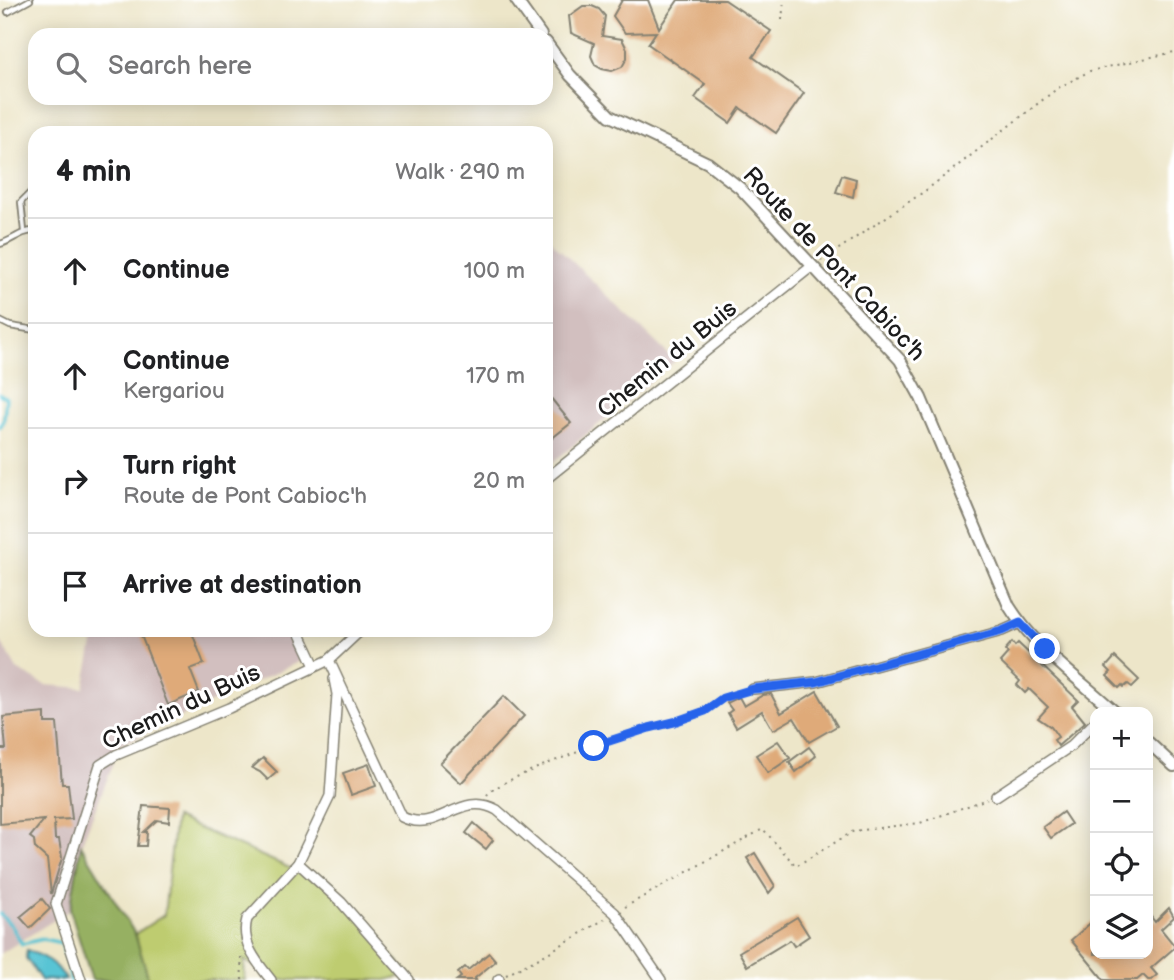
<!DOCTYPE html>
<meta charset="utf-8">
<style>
body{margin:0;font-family:"Balsamiq Sans",sans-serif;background:#f6f6f6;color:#202124}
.controls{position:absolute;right:21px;bottom:21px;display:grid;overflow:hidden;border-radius:14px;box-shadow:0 4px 18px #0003}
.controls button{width:63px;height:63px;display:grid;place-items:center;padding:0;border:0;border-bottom:2px solid #e0e0e0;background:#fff;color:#202124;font:35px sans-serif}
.stop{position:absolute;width:21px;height:21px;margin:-16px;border:5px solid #2563eb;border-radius:50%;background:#fff}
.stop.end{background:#2563eb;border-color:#fff;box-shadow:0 2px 7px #0008}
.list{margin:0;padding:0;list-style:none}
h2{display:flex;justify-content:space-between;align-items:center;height:91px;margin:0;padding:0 28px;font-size:30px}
h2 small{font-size:23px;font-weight:400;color:#757577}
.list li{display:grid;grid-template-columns:46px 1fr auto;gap:21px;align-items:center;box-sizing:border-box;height:105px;padding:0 28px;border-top:2px solid #e0e0e0}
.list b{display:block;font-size:26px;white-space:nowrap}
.list p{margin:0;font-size:23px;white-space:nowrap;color:#757577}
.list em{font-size:23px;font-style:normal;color:#757577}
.icon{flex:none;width:38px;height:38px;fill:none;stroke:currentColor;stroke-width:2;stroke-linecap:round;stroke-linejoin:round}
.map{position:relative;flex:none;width:1174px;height:980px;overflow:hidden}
.search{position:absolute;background:#fff;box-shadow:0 4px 18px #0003;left:28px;top:28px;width:525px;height:77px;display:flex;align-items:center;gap:18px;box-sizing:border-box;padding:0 24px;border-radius:21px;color:#757577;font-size:26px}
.panel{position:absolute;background:#fff;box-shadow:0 4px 18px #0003;left:28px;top:126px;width:525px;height:511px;border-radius:21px}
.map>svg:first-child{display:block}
.industrial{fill:#d2bfbf}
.green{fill:#becc6f;stroke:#6d7446;stroke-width:2}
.forest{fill:#96b062;stroke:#59663f;stroke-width:2}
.water{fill:#59c4d4;stroke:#3a7078;stroke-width:2}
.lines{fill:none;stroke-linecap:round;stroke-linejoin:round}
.stream{stroke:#59c4d4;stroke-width:3.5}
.building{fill:#dfaa79}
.service-casing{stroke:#848172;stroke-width:8}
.minor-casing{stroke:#848172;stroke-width:12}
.tertiary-casing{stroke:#848172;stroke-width:14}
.path{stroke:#848172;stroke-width:2;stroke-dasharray:2 5;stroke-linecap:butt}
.service{stroke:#fff;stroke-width:4.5}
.minor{stroke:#fff;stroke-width:9}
.tertiary{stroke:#fff;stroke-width:10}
.route{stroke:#2563eb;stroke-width:9}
.labels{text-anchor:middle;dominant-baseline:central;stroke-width:6;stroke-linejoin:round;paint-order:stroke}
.street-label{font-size:24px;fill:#1c1c1c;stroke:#fff}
</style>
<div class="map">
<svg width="1174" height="980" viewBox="0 0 1174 980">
<rect width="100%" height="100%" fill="#fff"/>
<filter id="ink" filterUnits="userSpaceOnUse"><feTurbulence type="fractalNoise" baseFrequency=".0143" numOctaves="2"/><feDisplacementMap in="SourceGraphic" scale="14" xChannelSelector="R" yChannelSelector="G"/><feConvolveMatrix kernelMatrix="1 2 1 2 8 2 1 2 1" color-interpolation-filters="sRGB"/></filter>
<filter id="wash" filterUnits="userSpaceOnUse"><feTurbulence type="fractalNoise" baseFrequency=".00686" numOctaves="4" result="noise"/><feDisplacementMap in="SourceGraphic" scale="28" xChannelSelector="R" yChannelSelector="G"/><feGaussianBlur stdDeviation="1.57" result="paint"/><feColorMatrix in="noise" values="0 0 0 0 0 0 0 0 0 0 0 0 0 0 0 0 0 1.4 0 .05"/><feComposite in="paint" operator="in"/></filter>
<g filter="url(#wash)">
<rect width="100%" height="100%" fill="#ede6c9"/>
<g class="industrial">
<path d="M546,236L675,361L546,468Z"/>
<path d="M96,630H290L305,659L114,748L112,767L81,845L70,910L0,954V640L17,669L45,685L84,688Z"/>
</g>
<path class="green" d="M175,818L329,885L409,974L387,980H278L244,960L245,980H149L135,934L164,915Z"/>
<path class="forest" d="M81,845L135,934L149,980H92L70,910Z"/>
<path class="water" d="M27,950C43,956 58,964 66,980H41L26,958Z"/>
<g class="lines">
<g class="stream">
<path d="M0,394L6,398L4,418L0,427"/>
<path d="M0,914L11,925L22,944L43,939L62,943L71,980"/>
</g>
</g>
<g id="blocks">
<g class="building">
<path d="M622,0H648L659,28L678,0H725L771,31L753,57L804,93L776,133L740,108L730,123L695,98L705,84L648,44L656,32L625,33L613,16Z"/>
<path d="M583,6H592L599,9L605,16L602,36L622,39L627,49V58L622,67L612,71L602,69L595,65L591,56L594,43L571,33L569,16Z"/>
<path d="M842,175L856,179L853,197L836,192Z"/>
<path d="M546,392L571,423L546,443Z"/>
<path d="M139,630H191L204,664L190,669L199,692L168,705Z"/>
<path d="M1012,642L1015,646L1018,643L1078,700L1072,706L1085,722L1058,746L1054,740L1058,737L1051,727L1038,718L1048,707L1029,689L1025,693L1017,685L1020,681L1000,662L1008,653L1005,650Z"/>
<path d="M1115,657L1139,680L1132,687L1128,684L1124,687L1122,685L1119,688L1107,676L1111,672L1106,667Z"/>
<path d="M817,691L837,726L809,742L794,718L773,730L762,711L736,727L728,713L732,710L727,703L739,697L744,706L763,695L771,694L781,713Z"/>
<path d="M504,696L524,716L461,783L440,763Z"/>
<path d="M45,713V723H57L62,784H68L72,819L54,820L55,839H59L62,858L51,894L47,859L35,848L34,840L30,837L44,820L0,824V749H6L3,717Z"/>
<path d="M778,741L790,758L768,773L756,755Z"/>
<path d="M809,747L816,756L796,772L789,762Z"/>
<path d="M263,758L277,772L268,780L260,772L252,768Z"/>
<path d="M369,764L376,786L351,795L343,773Z"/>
<path d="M143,806L170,808L169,822L157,820L144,832H147L146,846H138Z"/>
<path d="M1063,812L1071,824L1051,838L1043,827Z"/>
<path d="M474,823L493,840L486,849L466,833Z"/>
<path d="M755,853L775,886L769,893L747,858Z"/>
<path d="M42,899L50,909L30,928L20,917Z"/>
<path d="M1169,908L1174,917L1161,929L1174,945V948L1151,968L1157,975L1151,980H1148L1143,975L1137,980H1104L1071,940L1095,919V954H1148V913L1155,922Z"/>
<path d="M797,917L809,936L794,946L790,940L747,966L739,952Z"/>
<path d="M489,953L496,961L475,978L476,980H457L461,977L458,973L465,967L468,970Z"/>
</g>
</g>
</g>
<g filter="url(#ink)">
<use href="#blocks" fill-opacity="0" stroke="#848172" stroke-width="2"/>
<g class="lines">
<defs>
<g id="service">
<path d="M8,12L30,0"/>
<path d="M24,231L21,202L30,193"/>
<path d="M0,244C14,240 20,231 35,231"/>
<path d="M0,321L10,326L35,330"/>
</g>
<g id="minor">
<path d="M546,479L811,267"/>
<path d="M298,630L315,666"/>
<path d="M329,660L402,817C439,835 460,789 497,810L615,913L661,980"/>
<path d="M753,689L816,682L1002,631L1020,623"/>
<path d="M996,796L1071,746L1095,722"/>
<path d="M298,863L341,902L409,980"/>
<path d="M81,980L56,904L100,765L116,755L229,708L329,660L361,630"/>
<path d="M271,980C257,962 240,943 247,919L298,863L330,796L337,694L334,679"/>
<path d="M498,980L499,979"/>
</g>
<g id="tertiary">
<path d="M516,0L541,35"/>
<path d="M546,42L570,75L610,116L708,163L740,188L900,360L921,398L1009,606C1035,648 1079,679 1115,712"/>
<path d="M1148,742L1174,766"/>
</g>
</defs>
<use href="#service" class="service-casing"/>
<use href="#minor" class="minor-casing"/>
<use href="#tertiary" class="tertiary-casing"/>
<g class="path">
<path d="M782,20L784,0"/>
<path d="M821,261L925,191L1058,88L1090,71L1174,52"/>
<path d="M487,795C499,778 621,736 647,728C657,725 668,725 679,721C701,712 720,699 743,692"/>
<path d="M625,907L763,829L796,866L854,831L920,823L987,799"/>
<path d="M241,957L242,980"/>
<path d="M506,975L541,957L605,919"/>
</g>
<use href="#service" class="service"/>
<use href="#minor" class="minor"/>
<use href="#tertiary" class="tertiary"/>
</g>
</g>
<g class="lines" filter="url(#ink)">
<path class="route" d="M594,746L649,728L674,722L705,711L723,698L753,689L816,682L1002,631L1020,623L1045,649"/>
</g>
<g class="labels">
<g class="street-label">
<text transform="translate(834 264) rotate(47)">Route de Pont Cabioc'h</text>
<text transform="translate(667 359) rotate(-39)">Chemin du Buis</text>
<text transform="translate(181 707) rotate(-25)">Chemin du Buis</text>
</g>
</g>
</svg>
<div class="controls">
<button>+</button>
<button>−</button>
<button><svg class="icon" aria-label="locate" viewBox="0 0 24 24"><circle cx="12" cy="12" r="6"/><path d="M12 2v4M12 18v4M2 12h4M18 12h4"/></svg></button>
<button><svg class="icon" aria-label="layers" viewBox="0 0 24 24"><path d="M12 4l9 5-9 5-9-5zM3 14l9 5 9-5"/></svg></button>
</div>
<div class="stop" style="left:594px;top:746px"></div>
<div class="stop end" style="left:1045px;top:649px"></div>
<div class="search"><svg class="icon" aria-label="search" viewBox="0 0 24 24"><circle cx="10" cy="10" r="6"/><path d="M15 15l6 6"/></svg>Search here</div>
<section class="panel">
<h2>4 min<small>Walk · 290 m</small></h2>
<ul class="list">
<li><svg class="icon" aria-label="ahead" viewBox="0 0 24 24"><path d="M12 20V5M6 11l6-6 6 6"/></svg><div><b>Continue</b></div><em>100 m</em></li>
<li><svg class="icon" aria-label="ahead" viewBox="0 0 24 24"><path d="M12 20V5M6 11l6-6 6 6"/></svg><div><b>Continue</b><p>Kergariou</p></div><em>170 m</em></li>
<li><svg class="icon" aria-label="right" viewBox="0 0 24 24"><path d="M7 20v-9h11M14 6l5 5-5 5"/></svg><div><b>Turn right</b><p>Route de Pont Cabioc'h</p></div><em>20 m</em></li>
<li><svg class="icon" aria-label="arrive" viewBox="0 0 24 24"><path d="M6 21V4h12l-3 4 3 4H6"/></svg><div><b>Arrive at destination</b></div></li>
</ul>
</section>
</div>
